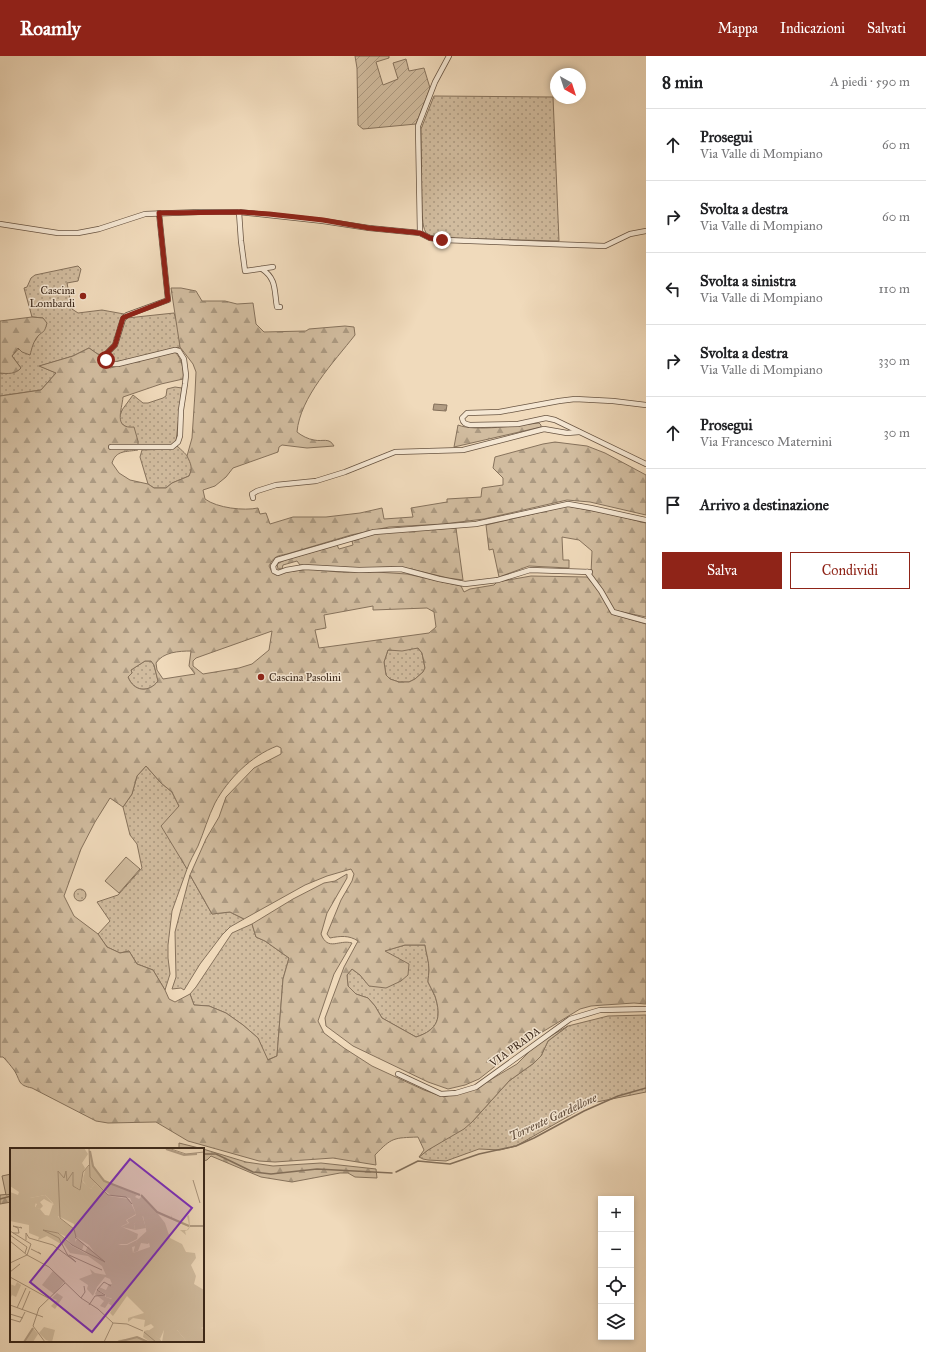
<!DOCTYPE html>
<html lang="it">
<meta charset="utf-8">
<style>
body{margin:0;font-family:"IM FELL Great Primer",serif;background:#f6f6f6;color:#202124}
.controls{position:absolute;right:12px;bottom:12px;display:grid;overflow:hidden;border-radius:0px;box-shadow:0 2px 6px #0003}
.controls button{width:36px;height:36px;display:grid;place-items:center;padding:0;border:0;border-bottom:1px solid #e0e0e0;background:#fff;color:#202124;font:20px sans-serif}
.compass{position:absolute;left:550px;top:12px;width:36px;height:36px;border-radius:50%;background:#fff;box-shadow:0 2px 6px #0003;rotate:141deg}
.stop{position:absolute;width:12px;height:12px;margin:-9px;border:3px solid #8f2418;border-radius:50%;background:#fff}
.stop.end{background:#8f2418;border-color:#fff;box-shadow:0 1px 4px #0008}
.list{margin:0;padding:0;list-style:none}
h2{display:flex;justify-content:space-between;align-items:center;height:52px;margin:0;padding:0 16px;font-size:17px}
h2 small{font-size:13px;font-weight:400;color:#757577}
.list li{display:grid;grid-template-columns:26px 1fr auto;gap:12px;align-items:center;box-sizing:border-box;height:72px;padding:0 16px;border-top:1px solid #e0e0e0}
.list b{display:block;font-size:15px;white-space:nowrap}
.list p{margin:0;font-size:13px;white-space:nowrap;color:#757577}
.list em{font-size:13px;font-style:normal;color:#757577}
.actions{display:flex;gap:8px;padding:12px 16px}
.actions a{flex:1;padding:9px 0;border:1px solid #8f2418;border-radius:0px;text-align:center;font-size:14px;color:#8f2418}
.actions .main{background:#8f2418;color:#fff}
.icon{flex:none;width:22px;height:22px;fill:none;stroke:currentColor;stroke-width:2;stroke-linecap:round;stroke-linejoin:round}
.map{position:relative;flex:none;width:646px;height:1296px;overflow:hidden}
header{display:flex;align-items:center;gap:24px;box-sizing:border-box;height:56px;padding:0 20px;background:#8f2418;color:#fff}
header strong{font-size:19px}
nav{display:flex;gap:22px;margin-inline-start:auto;font-size:14px}
main{display:flex}
aside{flex:1;background:#fff}
.map>svg:first-child{display:block}
.grass{fill:url(#grass-dots);stroke:#86725c}
.forest{fill:url(#forest-firs);stroke:#86725c;fill-rule:evenodd}
.park{fill:#d1bc9f;stroke:#86725c}
.garden{fill:url(#garden-furrows);stroke:#86725c}
.water{fill:url(#water-ripples);stroke:#826e59}
.lines{fill:none;stroke-linecap:round;stroke-linejoin:round}
.stream{stroke:#826e59;stroke-width:1.5}
.street-casing{stroke:#685442;stroke-width:6}
.street{stroke:#f5e7d3;stroke-width:4.5}
.route{stroke:#8f2418;stroke-width:5}
.poi-dot{fill:#8f2418;stroke:#f5e7d3;stroke-width:1.5}
.labels{text-anchor:middle;dominant-baseline:central;stroke-width:3;stroke-linejoin:round;paint-order:stroke}
.poi-label{font-size:11px;fill:#3a2719;stroke:#f5e7d3;text-anchor:end}
.street-label{font-size:11px;fill:#3a2719;stroke:#f5e7d3}
.water-label{font-size:12px;font-style:italic;fill:#5e4a39;stroke:#f5e7d3}
.inset-river{fill:none;stroke:#b29d84;stroke-width:2}
.inset-road{fill:none;stroke:#a7927a;stroke-width:1}
.view{fill:#7b2cbf;fill-opacity:0.15;stroke:#7b2cbf;stroke-width:2}
.inset-edge{fill:none;stroke:#3a2719;stroke-width:2}
</style>
<header>
<strong>Roamly</strong>
<nav><a>Mappa</a><a>Indicazioni</a><a>Salvati</a></nav>
</header>
<main>
<div class="map">
<svg width="646" height="1296" viewBox="0 0 646 1296">
<defs>
<pattern id="grass-dots" width="8" height="8" patternUnits="userSpaceOnUse"><rect width="8" height="8" fill="#d1bc9f"/><path d="M2 2h.1M6 6h.1" fill="none" stroke="#ab9981" stroke-width="1.8" stroke-linecap="round"/></pattern>
<pattern id="forest-firs" width="22" height="20" patternUnits="userSpaceOnUse"><rect width="22" height="20" fill="#d1bc9f"/><path d="M5 1l3.5 6h-7zM16 11l3.5 6h-7z" fill="#ab9981"/></pattern>
<pattern id="garden-furrows" width="10" height="10" patternUnits="userSpaceOnUse"><rect width="10" height="10" fill="#d1bc9f"/><path d="M-1 1l2-2M0 10L10 0M9 11l2-2" fill="none" stroke="#ab9981"/></pattern>
<pattern id="water-ripples" width="26" height="14" patternUnits="userSpaceOnUse"><rect width="26" height="14" fill="#b29d84"/><path d="M2 4q2-2 4 0t4 0M15 11q2-2 4 0t4 0" fill="none" stroke="#92806b"/></pattern>
</defs>
<rect width="100%" height="100%" fill="#f0dabb"/>
<filter id="stains"><feTurbulence type="fractalNoise" baseFrequency=".005" numOctaves="4"/><feColorMatrix values="0 0 0 0 .2 0 0 0 0 .09 0 0 0 0 .02 0 0 0 .5 -.17"/></filter>
<radialGradient id="worn" r=".72"><stop offset=".6" stop-color="#630" stop-opacity="0"/><stop offset="1" stop-color="#630" stop-opacity=".3"/></radialGradient>
<g class="grass">
<path d="M434,40L553,41L559,185L445,182C441,181 435,182 431,181C422,177 423,164 422,156L421,73Z"/>
<path d="M78,210L81,213L78,225L67,227L72,253L78,257L102,254L124,258L121,262L114,288L103,298L99,299L89,292L73,300L40,310L56,317L41,334L0,340V317L2,318L21,312L12,300C21,289 20,294 31,288C39,284 41,270 43,262L32,261L24,232L27,231L31,222L35,219Z"/>
<path d="M174,257L179,273L180,291C169,294 120,308 111,305C108,304 108,303 107,301L117,289L124,265L127,262Z"/>
<path d="M175,331L182,332L176,386L172,389L138,390L128,372L122,368L119,363L122,354L133,339L143,347H148L163,342L166,340L167,333Z"/>
<path d="M177,390C187,399 196,406 189,420L172,427L166,432H154L148,428L140,401L142,394L172,393Z"/>
<path d="M418,592L422,597L425,612L423,616L415,623L409,626H399L390,623L386,619L384,606L388,594Z"/>
<path d="M145,605H151L154,609L158,625C149,637 134,636 128,621L132,617L131,614Z"/>
<path d="M146,710L161,727L172,736L179,750L178,797L187,813L172,855L168,889V902L170,918L165,934L153,914L137,908L129,895L120,897L107,891L98,878L110,865L97,846L118,839L142,812L137,788L130,779L123,751L132,738L137,720Z"/>
<path d="M190,819L212,858L230,856L244,863L230,871L222,879L200,908L184,934L181,932L172,933L176,921L175,876Z"/>
<circle cx="80" cy="839" r="6"/>
<path d="M252,868L256,881L265,885L289,902L283,923L277,1000L267,1004L258,982L243,969L226,957L209,950L194,949L190,938L196,931L232,877Z"/>
<path d="M405,889H425C426,897 429,905 429,913C429,917 428,922 428,926C430,931 433,935 435,940C442,962 438,974 416,981L382,962L375,950L368,942L356,938L348,930L347,919L352,913L360,919L370,930L384,895Z"/>
<path d="M646,959V1036L592,1047L516,1090L500,1094L479,1093L446,1105L428,1104L423,1103L419,1101L428,1094L472,1066L509,1025L534,1007L541,1000L548,985L568,970L608,960Z"/>
</g>
<g class="forest">
<path d="M171,232H181L196,235L202,245H225L237,248L253,247L256,268L264,276L306,275L309,273L345,270L354,271L355,279C334,306 300,341 297,376C302,380 308,383 314,384C323,386 329,381 334,390L307,392L282,389L279,391L278,396L233,412L226,421L215,430L203,434L205,443C217,452 244,455 258,452L260,458L266,457L270,468L293,461H326L360,457L382,452L384,463L413,461L411,452L447,446V443L481,441L482,432L503,429V422L493,412L495,401L543,388L555,386L587,390L605,397L646,419V459L590,446L567,444L484,463L443,468L389,471L351,479L287,498C277,500 274,500 269,510L272,516H287L309,513L339,516H376L407,518L461,530L464,536L470,533L494,529L497,526L531,520L587,521L600,536L612,558L646,568V948L634,947L604,949L591,950L580,953L526,986L479,1023L465,1029L448,1033L428,1026L353,990L326,970L325,962L344,911L358,885C349,879 340,880 330,882L327,878L341,844L352,825L354,818L351,813L327,820L305,829L244,863L230,856L212,858L190,819L206,783L219,761L226,741L254,712L281,698V692L277,690C251,700 228,723 215,747C208,761 204,776 198,790C194,798 190,805 187,813L161,770L179,750L172,736L161,727L146,710L137,720L132,738L123,751L110,742L95,766L81,793L64,840L74,860L98,878L107,891L120,897L129,895L137,908L153,914L165,934L169,943L175,946L190,938L194,949L209,950L226,957L243,969L258,982L268,1004L277,1000L283,923L289,902L265,885L256,881L252,868L293,843L324,827L335,825L347,818V822L327,857L321,878C328,896 339,883 352,887L334,918L318,965L324,977L344,992L372,1010L424,1034L444,1041L480,1030L517,1008L530,995L545,983L568,970L548,985L541,1000L534,1007L509,1025L472,1066L464,1073L428,1094L419,1101L424,1094L418,1081C394,1082 392,1081 375,1099L376,1109L333,1102L275,1106L259,1105L188,1085L156,1066L108,1067L96,1065L32,1032C17,1029 21,1025 14,1014C11,1010 7,1005 3,1001H0V340L41,334L56,317L39,310L73,300L89,292L99,299L110,312L175,296C182,303 184,313 183,323L161,328L123,341C122,354 113,373 134,371L138,385V394C126,396 116,394 112,407L119,417L130,424L148,428L154,432H166L172,427L189,420C193,412 191,408 187,400L192,382L195,337L196,316L193,308L180,291ZM373,550V554L427,552L434,556L436,571L429,577L319,592L315,574L326,572L324,559ZM272,575L269,594L252,608L239,612L203,618L193,610V605L196,602ZM418,592L422,597L425,612L423,616L415,623L409,626H399L390,623L386,619L384,606L388,594L402,595ZM191,595L189,610L195,618L163,623L157,614L156,607C163,596 179,595 191,595ZM145,605H151L154,609L158,625C149,637 134,636 128,621L132,617L131,614ZM405,889H425C426,897 429,905 429,914C429,917 428,922 428,926C430,931 433,935 435,940C442,962 438,974 416,981L382,962L375,950L368,942L356,938L348,930L347,919L352,913L360,919L369,930L386,932L401,925L408,919L409,908L385,895Z"/>
<path d="M32,261L43,262L47,267C44,278 44,274 38,280C33,286 32,292 30,299L22,296L18,292L12,300L21,312C16,318 8,318 0,317V265Z"/>
<path d="M539,367L541,369V371L454,391L458,369C475,376 519,369 539,367Z"/>
<path d="M567,450L610,458L646,467V561L613,554L591,518L592,495L579,484L562,481L563,504H569V512L529,510L499,521L493,493L489,494L486,469Z"/>
<path d="M456,472L463,524L448,522L411,513L393,511L359,512L300,509L297,505L283,509L282,513H278L277,508L285,504L337,489L339,493L353,489L352,485L374,478L403,475Z"/>
<path d="M179,1087L203,1093H179Z"/>
<path d="M203,1093L246,1106L273,1110L321,1107L376,1113L377,1122L355,1121L348,1117H340L292,1126L261,1121L211,1100L207,1104L203,1105Z"/>
<path d="M11,1138V1146L0,1148V1139Z"/>
</g>
<g class="park">
<path d="M126,801L140,813L119,837L105,825Z"/>
<path d="M11,1118V1138L6,1139L2,1120Z"/>
</g>
<path class="garden" d="M355,0H389V2L376,6L383,29L398,23L393,7L406,3L409,15L424,12L430,32L416,68L363,73L358,69L357,12Z"/>
<path class="water" d="M434,348L447,349L446,355L433,354Z"/>
<g class="lines">
<g class="stream">
<path d="M203,1098H216L253,1116L271,1118L317,1113L392,1117"/>
<path d="M396,1116L418,1105L450,1108L479,1098L516,1090L534,1082L584,1055L618,1040L646,1032"/>
<path d="M0,1143L11,1140"/>
</g>
<defs>
<g id="street">
<path d="M239,156L241,185L245,215L273,211"/>
<path d="M0,168L58,177H78L99,173L145,158L200,156H239L323,165L369,172L420,177L430,182L444,184L605,190L630,178L646,175"/>
<path d="M420,177L418,70L435,26L449,0"/>
<path d="M262,213C277,223 274,235 277,251H280"/>
<path d="M646,349L613,345L575,343L559,345L499,356L467,357L462,362C463,367 465,368 470,369L518,368L546,362L555,364L646,408"/>
<path d="M111,391H172L178,386L180,380L181,354L185,328L186,319L184,303L179,295L175,294L118,308H111L106,305L105,299L115,289L123,263L127,259L168,244L159,157"/>
<path d="M253,442L252,438L257,435L276,429L316,425L345,416L395,396L463,394L544,373L567,377L579,376"/>
<path d="M587,516L601,535L613,556L646,565"/>
<path d="M590,516L530,514L498,524L465,528L439,523L401,513L359,514L304,511L286,514L278,517L274,515L273,510L277,504L374,476L476,468L568,448L591,452L646,464"/>
<path d="M398,1018L441,1038L456,1037L476,1031L570,963L600,954L646,953"/>
</g>
</defs>
<use href="#street" class="street-casing"/>
<use href="#street" class="street"/>
</g>
<g class="lines">
<path class="route" d="M106,304L105,299L115,289L123,262L127,260L168,244L159,157L240,156L269,158L323,164L369,172L420,177L430,182L442,184"/>
</g>
<g class="poi-dot">
<circle cx="83" cy="240" r="4"/>
<circle cx="261" cy="621" r="4"/>
</g>
<g class="labels">
<g class="poi-label">
<text x="75" y="234">Cascina<tspan x="75" dy="13">Lombardi</tspan></text>
<text x="269" y="621" text-anchor="start">Cascina Pasolini</text>
</g>
<g class="street-label">
<text transform="translate(515 991) rotate(-36)">VIA PRADA</text>
</g>
<g class="water-label">
<text transform="translate(553 1061) rotate(-25)">Torrente Gardellone</text>
</g>
</g>
<g transform="translate(10 1092)">
<rect width="194" height="194" fill="#f0dabb"/>
<path d="M80,5L83,18L95,32L127,47L102,48L85,35L81,41L77,38L73,33L75,22L79,18ZM35,47L43,56L34,51L30,54L33,58L30,61L25,60L27,56L19,53L20,50ZM132,67L136,80L125,82L124,76ZM138,82L140,93L138,96L131,95L128,103L123,105L127,92ZM43,123L55,133L44,146L32,137ZM87,142L96,149L101,151L104,149L109,152L107,155L99,154L95,160L90,158L94,153L85,146ZM34,179L45,182L42,194L36,192L29,185ZM154,182H167L177,194H152Z" fill="#d1bc9f"/>
<path d="M0,0H74L78,6L72,15L75,20L73,24L70,41L63,38L70,42L75,22L73,34L81,41L85,35L99,48L119,51L126,66L116,72L118,75L112,78L111,79L119,75L117,72L126,67L125,63L120,50L102,48L119,46L127,47L125,49L129,51L132,48L146,63L161,70L162,67V71L170,74L179,77L177,68L179,67L180,78L187,77L194,78L180,79L178,82L175,83L176,87L170,82H177L179,79L148,66L155,75L160,90L172,96L176,104L185,105L186,110L181,117L186,128L184,136L194,142V179L191,180L194,181V194H177L167,182H154L150,191L138,183L144,179L141,176L134,179L135,172L123,170L118,174V170L134,165L117,148L103,168L100,165L103,159L98,155L104,152L107,154L108,152L96,149L95,146L88,142L89,139L96,142L99,136H102L100,131L95,129L87,139L83,148L77,141L78,137L69,131L82,126L80,121L85,125L96,127L92,118L78,108L60,105L51,92V96L37,88L28,92L29,89L19,85V77L0,73V44L8,47L9,44L0,38ZM35,47L43,55L48,68L64,76L65,82L48,69L35,67L30,61L25,59L26,53H20V50ZM133,68L140,99L123,105L122,99L126,98L127,92L117,97H111L108,96H117L127,91L128,86L112,79L125,82L124,76ZM46,84L55,88L62,97L72,102L74,96L67,91L65,94L66,89L79,97L85,105L78,98L75,104L79,107L62,98ZM129,189L139,194H106L109,192Z" fill="#d1bc9f" fill-rule="evenodd"/>
<path d="M7,134L11,137L6,149L2,147L0,151V136L5,138ZM23,180L28,186L23,194H14ZM138,182L150,191L152,194H140L133,189L134,183Z" fill="#d1bc9f"/>
<path d="M43,56L50,66L47,70L39,68ZM47,145L53,149L45,161L41,158L47,152L42,150Z" fill="#d1bc9f"/>
<path class="inset-river" d="M156,1L174,7L187,6M80,3L83,18L94,33L130,47M131,47L147,64L179,78M180,78H194M14,194L23,180M108,194L127,189L138,194"/>
<path class="inset-road" d="M79,0L80,29L98,47L116,49L122,56M158,0L176,6L194,4M48,23L54,30L56,23L57,33L63,24V38L70,42L73,24L79,17M48,23L50,70L64,81L66,89M183,32L190,55M0,83L21,96M3,85H9L8,80L3,78L12,80L10,79M0,87L17,99L15,105M16,92V85L19,90L43,97L66,114L57,106L49,90L33,82L48,85L62,97L95,114L65,89M0,93L17,107L39,119L71,150L88,161L103,175L117,176L133,183M21,101L31,106L28,104M59,107L92,122M0,115L17,107L21,96M0,124L10,116M0,129L38,150M71,150L75,144L74,138M0,157L33,169M79,157L85,148L95,147L87,142L94,134L101,138M7,160L16,140M12,162L20,143M0,166L13,170M0,171L10,174L15,164M134,184L146,194M35,194L23,178L29,160L55,135M94,194L103,175"/>
<path class="view" d="M120,11L182,60L82,184L20,134Z"/>
<rect width="194" height="194" class="inset-edge"/>
</g>
<rect width="100%" height="100%" filter="url(#stains)"/>
<rect width="100%" height="100%" fill="url(#worn)"/>
</svg>
<div class="controls">
<button>+</button>
<button>−</button>
<button><svg class="icon" aria-label="locate" viewBox="0 0 24 24"><circle cx="12" cy="12" r="6"/><path d="M12 2v4M12 18v4M2 12h4M18 12h4"/></svg></button>
<button><svg class="icon" aria-label="layers" viewBox="0 0 24 24"><path d="M12 4l9 5-9 5-9-5zM3 14l9 5 9-5"/></svg></button>
</div>
<svg class="compass" viewBox="-18 -18 36 36"><path d="M0-13l5 13h-10z" fill="#e53935"/><path d="M0 13l5-13h-10z" fill="#757577"/></svg>
<div class="stop" style="left:106px;top:304px"></div>
<div class="stop end" style="left:442px;top:184px"></div>
</div>
<aside>
<h2>8 min<small>A piedi · 590 m</small></h2>
<ul class="list">
<li><svg class="icon" aria-label="ahead" viewBox="0 0 24 24"><path d="M12 20V5M6 11l6-6 6 6"/></svg><div><b>Prosegui</b><p>Via Valle di Mompiano</p></div><em>60 m</em></li>
<li><svg class="icon" aria-label="right" viewBox="0 0 24 24"><path d="M7 20v-9h11M14 6l5 5-5 5"/></svg><div><b>Svolta a destra</b><p>Via Valle di Mompiano</p></div><em>60 m</em></li>
<li><svg class="icon" aria-label="left" viewBox="0 0 24 24"><path d="M17 20v-9H6M10 6l-5 5 5 5"/></svg><div><b>Svolta a sinistra</b><p>Via Valle di Mompiano</p></div><em>110 m</em></li>
<li><svg class="icon" aria-label="right" viewBox="0 0 24 24"><path d="M7 20v-9h11M14 6l5 5-5 5"/></svg><div><b>Svolta a destra</b><p>Via Valle di Mompiano</p></div><em>330 m</em></li>
<li><svg class="icon" aria-label="ahead" viewBox="0 0 24 24"><path d="M12 20V5M6 11l6-6 6 6"/></svg><div><b>Prosegui</b><p>Via Francesco Maternini</p></div><em>30 m</em></li>
<li><svg class="icon" aria-label="arrive" viewBox="0 0 24 24"><path d="M6 21V4h12l-3 4 3 4H6"/></svg><div><b>Arrivo a destinazione</b></div></li>
</ul>
<div class="actions"><a class="main">Salva</a><a>Condividi</a></div>
</aside>
</main>
